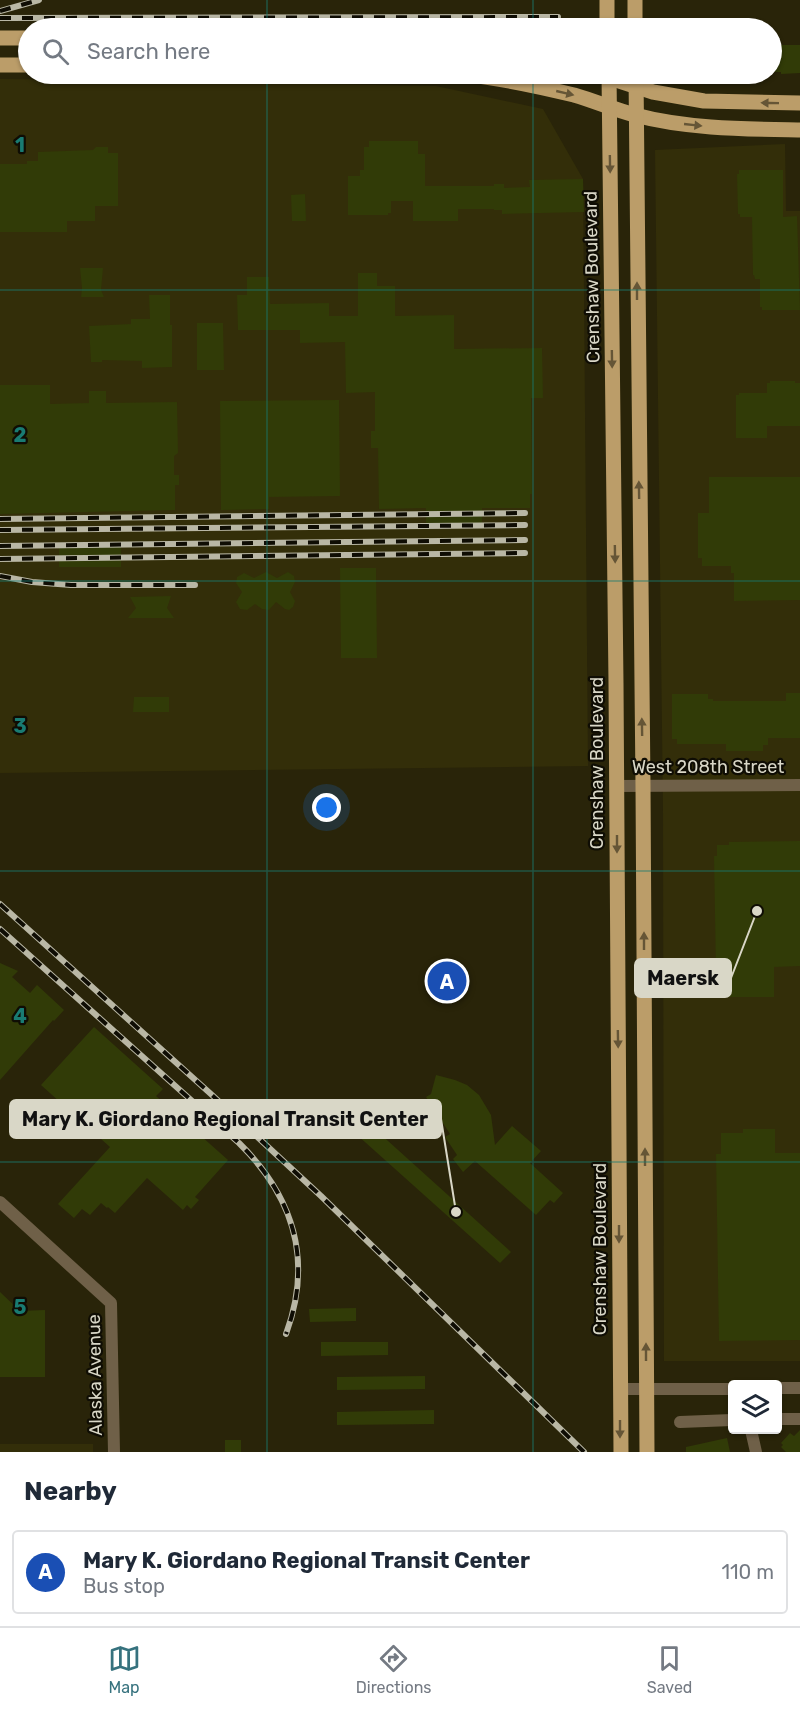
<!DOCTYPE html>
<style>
body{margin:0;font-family:Rubik,sans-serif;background:#f2f2f3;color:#1f2937}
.controls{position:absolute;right:18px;bottom:18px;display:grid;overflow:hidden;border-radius:6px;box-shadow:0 2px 4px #0004}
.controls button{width:54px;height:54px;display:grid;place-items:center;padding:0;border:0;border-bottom:2px solid #e0e1e3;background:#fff;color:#1f2937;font:30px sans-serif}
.you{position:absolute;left:327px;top:808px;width:21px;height:21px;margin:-15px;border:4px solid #fff;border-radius:50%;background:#1a73e8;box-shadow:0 0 0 9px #1a73e833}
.badge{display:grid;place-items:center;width:39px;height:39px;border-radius:50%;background:#36727e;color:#fff;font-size:20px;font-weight:700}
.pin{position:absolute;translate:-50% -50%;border:3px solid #fff;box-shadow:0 2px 6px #0006}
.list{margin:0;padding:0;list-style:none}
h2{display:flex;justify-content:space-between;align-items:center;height:78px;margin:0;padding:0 24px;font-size:26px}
h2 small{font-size:20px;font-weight:400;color:#747a83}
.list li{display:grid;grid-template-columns:39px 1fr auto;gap:18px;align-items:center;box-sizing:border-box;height:84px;margin:0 12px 12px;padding:0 12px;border:2px solid #e0e1e3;border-radius:6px}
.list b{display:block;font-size:22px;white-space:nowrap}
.list p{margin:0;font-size:20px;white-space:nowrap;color:#747a83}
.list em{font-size:20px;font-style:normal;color:#747a83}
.icon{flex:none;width:33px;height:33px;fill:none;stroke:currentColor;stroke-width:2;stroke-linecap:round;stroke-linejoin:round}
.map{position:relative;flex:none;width:800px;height:1452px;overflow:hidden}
.search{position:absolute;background:#fff;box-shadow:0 2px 4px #0004;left:18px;right:18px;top:18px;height:66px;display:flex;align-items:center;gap:15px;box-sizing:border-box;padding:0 21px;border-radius:33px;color:#747a83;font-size:22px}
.sheet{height:174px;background:#fff}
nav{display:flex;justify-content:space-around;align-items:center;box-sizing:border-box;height:84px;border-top:2px solid #e0e1e3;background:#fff;font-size:16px;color:#747a83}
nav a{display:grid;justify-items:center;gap:3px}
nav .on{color:#36727e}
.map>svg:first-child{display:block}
.built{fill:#332e09}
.building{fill:#313b07}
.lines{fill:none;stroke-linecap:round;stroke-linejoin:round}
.minor{stroke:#6f6048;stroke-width:12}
.major{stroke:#bb9d69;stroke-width:15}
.rail-casing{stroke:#b9b7a5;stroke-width:6}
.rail{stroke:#0f0d04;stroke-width:4;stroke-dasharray:11;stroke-linecap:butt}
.oneway{fill:#655536}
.grid{fill:none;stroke:#197b72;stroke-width:1.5;stroke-opacity:0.55}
.labels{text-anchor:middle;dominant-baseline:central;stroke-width:4.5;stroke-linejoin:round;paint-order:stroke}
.street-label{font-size:18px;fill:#d9d7c7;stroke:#0f0d04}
.grid-label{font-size:20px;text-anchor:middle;font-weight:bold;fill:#197b72;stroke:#0f0d04;stroke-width:4.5;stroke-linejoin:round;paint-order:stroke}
.leader{fill:none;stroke:#d9d7c7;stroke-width:2}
.callout-dot{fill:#d9d7c7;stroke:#0f0d04;stroke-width:2}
.callout{fill:#d9d7c7;stroke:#d9d7c7;stroke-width:2}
.callout-label{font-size:20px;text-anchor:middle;font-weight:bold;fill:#111}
</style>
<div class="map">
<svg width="800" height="1452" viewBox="0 0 800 1452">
<rect width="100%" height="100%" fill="#292409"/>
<g class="built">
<path d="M0,79L436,86L543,109L583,179L588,766L0,773Z"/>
<path d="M785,144L786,211H800V1361H664L663,811L655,150Z"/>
<rect x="0" y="1444" width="93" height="8"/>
</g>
<g class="building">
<path d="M778,45H800V73L781,74V72H771V48H778Z"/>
<path d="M369,141H418V154H425V186H494V184H504V188L530,187L529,180L583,179L584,212L502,214V210H494V209H458V221H413V201H391V213H388V215H348V176H360V170H364V147H369Z"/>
<path d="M96,147H108V153H118V206H95V221H67V232H0V164H27V161H38V152L93,150Z"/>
<path d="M739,170H783V217L797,216L800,310H762V307H760V279H755L754,275H753L752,217H740V214H738L737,174H739Z"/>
<path d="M305,194L306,221H292L291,195Z"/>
<path d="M80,268H103L101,290L104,297H81L82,288Z"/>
<path d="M358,273H377V286H395V316L454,315V349L542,348L543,398H531L532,494H530V508H482V523H426V508L379,509L378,448H371V431H375V392L346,393L345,342L300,343V330H238L237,295H247V277H269L270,304L329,303V316H358Z"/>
<path d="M149,295H170V325H172V367L142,368V361L102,360V362H91L89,326L131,324V319H150Z"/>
<path d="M197,323H223L224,370H197Z"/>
<path d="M770,381H795V383H800V426H767V438H736V395H739V393H767V383H770Z"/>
<path d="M0,385H50V404L89,403V391H106V403L177,402L178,453L174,456V475H179V485H175V510L0,514Z"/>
<path d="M339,400L340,496L269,497V509L221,510L220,401Z"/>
<path d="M709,477H800V600L734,601V573H731V566H702V558H698V513H709Z"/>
<rect x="59" y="547" width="62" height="20"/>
<path d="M340,568H376L377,658H341Z"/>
<path d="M266,572L277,578L288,572L294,576L295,582L290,592L295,601L293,607L289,610L285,609L276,602L269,610L262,609L255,604L247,610L240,609L236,602L242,592L236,583L237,577L244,573L254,578Z"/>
<path d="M171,596L167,608L174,618H128L136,608L130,597Z"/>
<path d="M786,693H800V738H768V745H763V751H726V744H677V739H672V694H708V699H713V701H786Z"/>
<path d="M134,697H169V712H133Z"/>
<path d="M800,841V966L774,967V997H719L718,971H716L714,856H717V845H729V842Z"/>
<path d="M0,963L18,971L12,977L30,993L37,985L64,1010L54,1021L53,1020L0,1080Z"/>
<path d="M94,1027L163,1089L156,1096L228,1160L195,1197L199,1200L191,1209L187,1205L183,1210L147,1178L115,1213L108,1207L107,1208L101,1203L90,1215L82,1209L74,1218L58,1204L110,1147L41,1085Z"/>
<path d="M436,1075L455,1080L467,1085L479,1095L491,1115L495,1145L512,1126L541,1151L530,1163L563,1193L554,1203L550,1200L536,1215L475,1161L463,1172L453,1159L457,1155L445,1137L450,1134L426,1097L431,1094Z"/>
<path d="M367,1122L511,1252L500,1263L356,1134Z"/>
<path d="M743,1129H775V1153H800V1340L719,1341L716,1154H721V1133H743Z"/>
<path d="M0,1292L20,1311L45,1310V1377H0Z"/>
<path d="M356,1308V1321L310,1322L309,1309Z"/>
<path d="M321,1342H388V1355L321,1356Z"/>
<path d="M425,1376V1389L337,1390V1377Z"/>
<path d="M434,1410V1424L337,1425V1412Z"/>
<path d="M800,1430V1452H786L781,1447L783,1445L781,1443L790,1433L794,1436Z"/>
<path d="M727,1438L730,1452H686V1447Z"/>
<rect x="225" y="1440" width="16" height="12"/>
</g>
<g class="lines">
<g class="minor">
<path d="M616,786L800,785"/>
<path d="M0,1202L111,1303L114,1452"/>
<path d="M778,1388H800"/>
<path d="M620,1389H732"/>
<path d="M778,1419H800"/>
<path d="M680,1422L732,1420"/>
<path d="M751,1430L756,1452"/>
</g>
<g class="major">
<path d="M607,0V28"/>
<path d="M635,0V28"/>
<path d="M0,38H28"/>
<path d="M0,65H28"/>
<path d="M462,74C500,78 537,86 574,95C595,101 615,110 635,115C687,129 747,129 800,130"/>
<path d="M598,74L653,92L704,101L800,103"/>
<path d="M609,74L616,683L621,1452"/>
<path d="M636,74L643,786L647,1452"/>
</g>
<defs>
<g id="rail">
<path d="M0,11L39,0"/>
<path d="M0,18L558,17"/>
<path d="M0,519L525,513"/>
<path d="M0,530L525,525"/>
<path d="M0,546L525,540"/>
<path d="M0,559L525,553"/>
<path d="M0,576L32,582L71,585H195"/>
<path d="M0,904L212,1095L321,1196L584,1452"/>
<path d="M0,929L239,1143C294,1197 313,1261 286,1334"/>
</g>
</defs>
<use href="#rail" class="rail-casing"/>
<use href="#rail" class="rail"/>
</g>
<defs><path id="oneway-solid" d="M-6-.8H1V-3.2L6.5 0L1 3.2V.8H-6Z" transform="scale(1.5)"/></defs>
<g class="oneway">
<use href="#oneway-solid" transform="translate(565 93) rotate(13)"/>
<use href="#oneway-solid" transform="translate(770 103) rotate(-179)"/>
<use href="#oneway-solid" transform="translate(693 125) rotate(6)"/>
<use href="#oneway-solid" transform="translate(610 164) rotate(89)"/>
<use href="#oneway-solid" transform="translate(637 291) rotate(-90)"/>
<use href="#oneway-solid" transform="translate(612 359) rotate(89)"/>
<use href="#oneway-solid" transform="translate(639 490) rotate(-91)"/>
<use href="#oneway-solid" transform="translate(615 554) rotate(89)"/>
<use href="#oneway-solid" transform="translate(642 727) rotate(-91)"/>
<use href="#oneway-solid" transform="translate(617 844) rotate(90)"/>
<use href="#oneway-solid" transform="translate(644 941) rotate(-90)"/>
<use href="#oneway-solid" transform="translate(618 1039) rotate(89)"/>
<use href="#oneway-solid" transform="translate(645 1157) rotate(-90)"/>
<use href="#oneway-solid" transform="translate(619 1234) rotate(90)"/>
<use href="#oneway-solid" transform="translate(646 1352) rotate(-90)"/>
<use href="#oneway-solid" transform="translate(620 1429) rotate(90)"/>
</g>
<path class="grid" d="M267,0V28M533,0V28M267,74V1452M533,74V1452M0,290H800M0,581H800M0,871H800M0,1162H800"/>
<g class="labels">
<g class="street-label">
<text transform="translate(592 277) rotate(-91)">Crenshaw Boulevard</text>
<text transform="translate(597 763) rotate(-90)">Crenshaw Boulevard</text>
<text x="708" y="767">West 208th Street</text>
<text transform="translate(600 1249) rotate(-90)">Crenshaw Boulevard</text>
<text transform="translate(95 1375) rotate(-91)">Alaska Avenue</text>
</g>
</g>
<g class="grid-label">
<text x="20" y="152">1</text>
<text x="20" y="442">2</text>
<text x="20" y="733">3</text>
<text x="20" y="1023">4</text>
<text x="20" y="1314">5</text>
</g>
<path class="leader" d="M757 911L731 978M456 1212L441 1119"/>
<g class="callout-dot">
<circle cx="757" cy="911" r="6"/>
<circle cx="456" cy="1212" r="6"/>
</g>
<g class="callout">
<rect x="635" y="959" width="96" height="38" rx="6"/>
<rect x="10" y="1100" width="431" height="38" rx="6"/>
</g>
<g class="callout-label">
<text x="683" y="985">Maersk</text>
<text x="225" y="1126">Mary K. Giordano Regional Transit Center</text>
</g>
</svg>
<div class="controls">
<button><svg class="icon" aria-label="layers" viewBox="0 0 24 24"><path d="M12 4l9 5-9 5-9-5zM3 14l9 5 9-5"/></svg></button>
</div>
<div class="you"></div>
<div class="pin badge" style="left:447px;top:981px;background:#1a4fb4">A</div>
<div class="search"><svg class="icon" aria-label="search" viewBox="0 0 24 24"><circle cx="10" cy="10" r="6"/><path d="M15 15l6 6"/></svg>Search here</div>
</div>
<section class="sheet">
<h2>Nearby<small></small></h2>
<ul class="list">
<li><span class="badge" style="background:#1a4fb4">A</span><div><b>Mary K. Giordano Regional Transit Center</b><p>Bus stop</p></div><em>110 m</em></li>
</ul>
</section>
<nav>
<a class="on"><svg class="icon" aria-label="map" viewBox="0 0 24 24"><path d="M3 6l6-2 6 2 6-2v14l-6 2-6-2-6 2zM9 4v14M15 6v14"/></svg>Map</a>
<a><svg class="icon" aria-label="directions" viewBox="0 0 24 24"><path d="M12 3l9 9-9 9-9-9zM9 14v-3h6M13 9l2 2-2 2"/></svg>Directions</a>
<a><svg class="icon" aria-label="saved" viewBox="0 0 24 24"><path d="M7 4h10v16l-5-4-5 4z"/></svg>Saved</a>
</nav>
